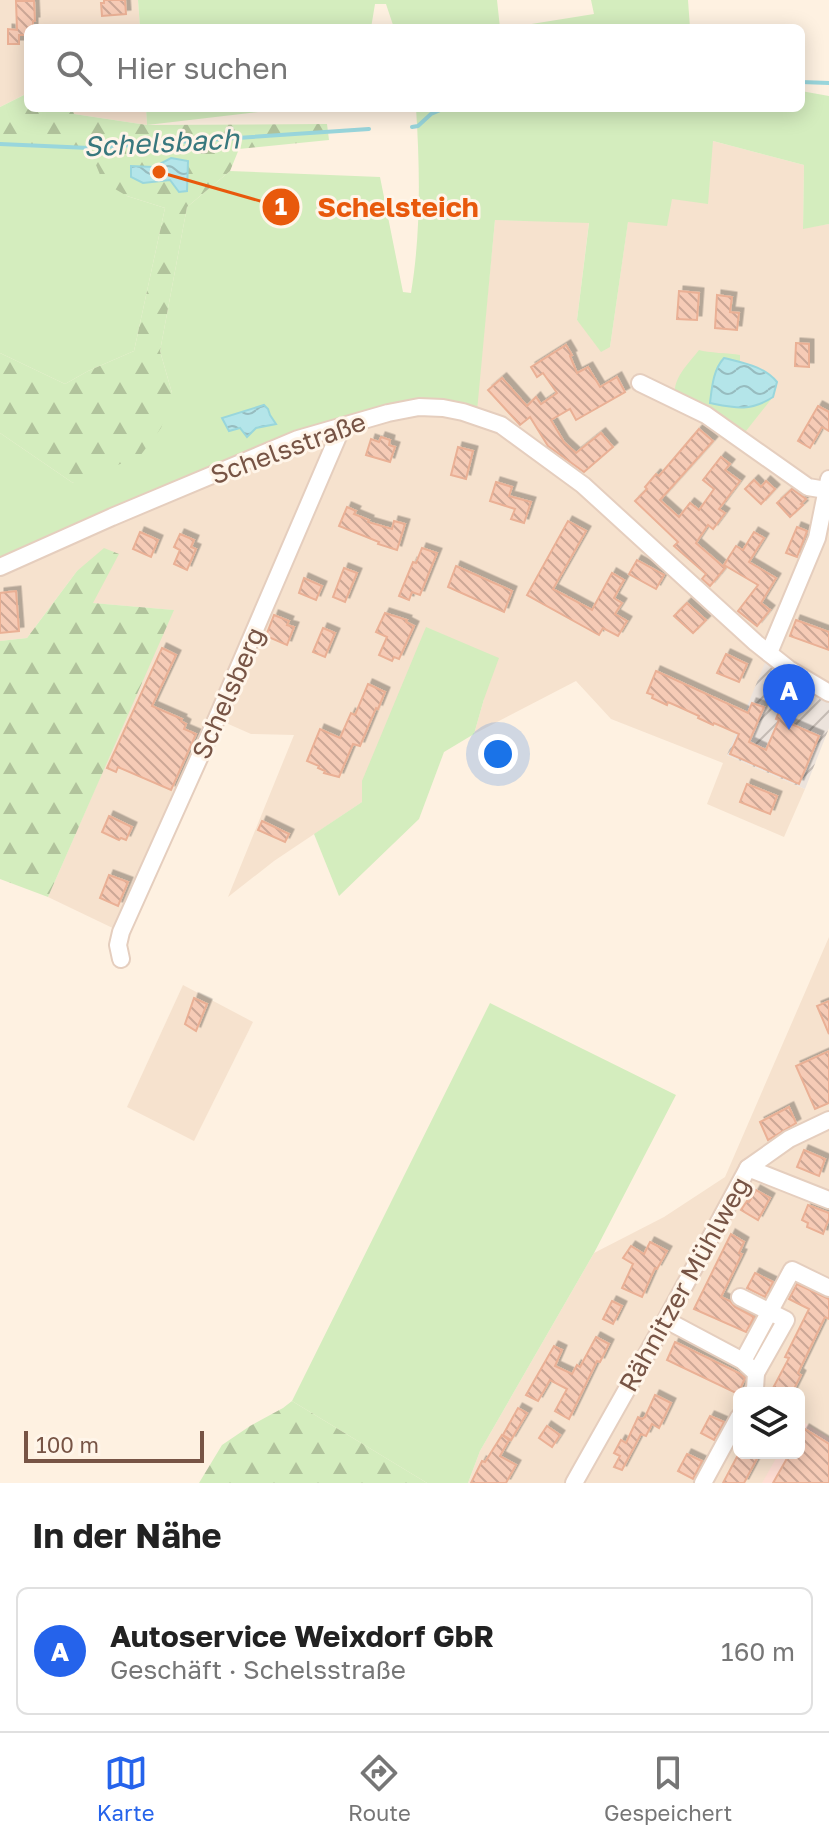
<!DOCTYPE html>
<html lang="de">
<meta charset="utf-8">
<style>
body{margin:0;font-family:"Golos Text",sans-serif;background:#f2f2f2;color:#222}
.controls{position:absolute;right:24px;bottom:24px;display:grid;overflow:hidden;border-radius:12px;box-shadow:0 4px 20px #0003}
.controls button{width:72px;height:72px;display:grid;place-items:center;padding:0;border:0;border-bottom:2px solid #e0e0e0;background:#fff;color:#222;font:40px sans-serif}
.scale{position:absolute;left:24px;bottom:20px;width:180px;box-sizing:border-box;padding-left:8px;border:4px solid #775445;border-top:0;font-size:22px;line-height:28px;white-space:nowrap;color:#775445;-webkit-text-stroke:6px #fff5e9;paint-order:stroke}
.you{position:absolute;left:498px;top:754px;width:28px;height:28px;margin:-20px;border:6px solid #fff;border-radius:50%;background:#1a73e8;box-shadow:0 0 0 12px #1a73e833}
.badge{display:grid;place-items:center;width:52px;height:52px;border-radius:50%;background:#2563eb;color:#fff;font-size:26px;font-weight:700}
.pin{position:absolute;translate:-50% -66px;filter:drop-shadow(0 2px 4px #0008)}
.pin::after{content:'';position:absolute;top:42px;width:28px;height:24px;background:inherit;clip-path:polygon(0 0,100% 0,50% 100%)}
.list{margin:0;padding:0;list-style:none}
h2{display:flex;justify-content:space-between;align-items:center;height:104px;margin:0;padding:0 32px;font-size:34px}
h2 small{font-size:26px;font-weight:400;color:#767676}
.list li{display:grid;grid-template-columns:52px 1fr auto;gap:24px;align-items:center;box-sizing:border-box;height:128px;margin:0 16px 16px;padding:0 16px;border:2px solid #e0e0e0;border-radius:12px}
.list b{display:block;font-size:30px;white-space:nowrap}
.list p{margin:0;font-size:26px;white-space:nowrap;color:#767676}
.list em{font-size:26px;font-style:normal;color:#767676}
.icon{flex:none;width:44px;height:44px;fill:none;stroke:currentColor;stroke-width:2;stroke-linecap:round;stroke-linejoin:round}
.map{position:relative;flex:none;width:829px;height:1483px;overflow:hidden}
.search{position:absolute;background:#fff;box-shadow:0 4px 20px #0003;left:24px;right:24px;top:24px;height:88px;display:flex;align-items:center;gap:20px;box-sizing:border-box;padding:0 28px;border-radius:12px;color:#767676;font-size:30px}
.sheet{height:248px;background:#fff}
nav{display:flex;justify-content:space-around;align-items:center;box-sizing:border-box;height:112px;border-top:2px solid #e0e0e0;background:#fff;font-size:22px;color:#767676}
nav a{display:grid;justify-items:center;gap:4px}
nav .on{color:#2563eb}
.map>svg:first-child{display:block}
.residential{fill:#f6e2ce;fill-rule:evenodd}
.commercial{fill:#ffded4}
.industrial{fill:url(#industrial-furrows)}
.green{fill:#d4edbe;fill-rule:evenodd}
.forest{fill:url(#forest-firs)}
.water{fill:url(#water-waves);stroke:#99d6dc;stroke-width:2}
.lines{fill:none;stroke-linecap:round;stroke-linejoin:round}
.stream{stroke:#99d6dc;stroke-width:4}
.building{fill:url(#building-back-hatch);stroke:#eab095;stroke-width:2;filter:url(#shadow)}
.minor-casing{stroke:#e5cebe;stroke-width:20}
.minor{stroke:#fff;stroke-width:16}
.labels{text-anchor:middle;dominant-baseline:central;stroke-width:6;stroke-linejoin:round;paint-order:stroke}
.street-label{font-size:26px;fill:#775445;stroke:#fff5e9}
.water-label{font-size:28px;font-style:italic;fill:#38787e;stroke:#fff5e9}
.leader{fill:none;stroke:#e8590c;stroke-width:3}
.callout-dot{fill:#e8590c;stroke:#fff5e9;stroke-width:3}
.mark-label{font-size:24px;text-anchor:middle;font-weight:bold;fill:#fff}
.callout-label{font-size:28px;text-anchor:middle;font-weight:bold;fill:#e8590c;stroke:#fff5e9;stroke-width:6;stroke-linejoin:round;paint-order:stroke}
</style>
<div class="map">
<svg width="829" height="1483" viewBox="0 0 829 1483">
<defs>
<pattern id="industrial-furrows" width="10" height="10" patternUnits="userSpaceOnUse" patternTransform="scale(2)"><rect width="10" height="10" fill="#ece3dc"/><path d="M-1 1l2-2M0 10L10 0M9 11l2-2" fill="none" stroke="#c4bbb4"/></pattern>
<pattern id="forest-firs" width="22" height="20" patternUnits="userSpaceOnUse" patternTransform="scale(2)"><rect width="22" height="20" fill="#d4edbe"/><path d="M5 1l3.5 6h-7zM16 11l3.5 6h-7z" fill="#b1c39c"/></pattern>
<pattern id="water-waves" width="16" height="10" patternUnits="userSpaceOnUse" patternTransform="scale(2)"><rect width="16" height="10" fill="#b4e5e9"/><path d="M0 5q4-4 8 0t8 0" fill="none" stroke="#97bcbf"/></pattern>
<pattern id="building-back-hatch" width="6" height="6" patternUnits="userSpaceOnUse" patternTransform="scale(2)"><rect width="6" height="6" fill="#f6cbb6"/><path d="M-1 5l2 2M0 0l6 6M5-1l2 2" fill="none" stroke="#cca796"/></pattern>
<filter id="shadow"><feDropShadow dx="4.5" dy="-4.5" stdDeviation="0" flood-color="#0004"/></filter>
</defs>
<rect width="100%" height="100%" fill="#fef1e1"/>
<g class="residential">
<path d="M0,0H138L140,28H28V93L0,107Z"/>
<path d="M72,108H146L147,125L74,114Z"/>
<path d="M713,141L804,165L803,228L829,224V693L727,755L805,789L784,837L707,804L723,763L611,719L576,681L474,734L484,699L362,802L274,861L228,897L294,735L251,734L217,719L121,932L48,897L173,610L92,603L118,554L77,571L27,638L0,641V562L369,412L476,411L495,220L589,222L577,320L610,347L628,221L672,199Z"/>
<path d="M829,937V1483H468L480,1451L594,1253L664,1217L725,1177ZM739,1393H799V1453H739Z"/>
<path d="M183,985L253,1022L194,1141L127,1107Z"/>
</g>
<path class="commercial" d="M800,1420L829,1438V1483H762L779,1453H799Z"/>
<path class="industrial" d="M769,653L829,693V728L805,789L727,755Z"/>
<g class="green">
<path d="M138,0H497L500,28H394L386,4H375L371,28H140Z"/>
<path d="M591,0H688L690,28H507L594,14Z"/>
<path d="M801,91L829,96V224L803,229L804,165L713,141L708,204L672,199L667,226L628,222L610,347L601,352L577,320L589,223L495,220L477,411L369,412L0,562V433L73,483L172,393L160,351L187,207L230,171L380,177L403,292L411,293C421,233 420,169 416,108H801ZM264,405L269,415L268,426L256,427L247,437L240,427L246,412Z"/>
<path d="M146,108H293L147,125Z"/>
<path d="M0,144L89,148L127,196L165,208L134,351L88,371L65,384L0,353Z"/>
<path d="M699,350C708,353 729,353 740,355V363L724,358L710,403C736,408 750,412 773,397L742,436L675,394C673,378 689,363 699,350Z"/>
<path d="M426,627L499,658L484,699L474,734L444,752L419,819L339,896L314,834L362,802V781Z"/>
<path d="M490,1003L676,1095L594,1253L480,1451L468,1483H427L292,1401Z"/>
</g>
<g class="forest">
<path d="M28,93V108H72L74,114L147,125L327,124L329,140L239,149L230,171L187,207L160,351L172,393L161,428L140,456L73,483L0,433V353L65,384L88,371L134,351L165,208L127,196L103,182L89,148L0,144V107Z"/>
<path d="M104,548L119,554L93,603L174,610L48,897L0,879V641L27,638L77,571Z"/>
<path d="M292,1401L427,1483H199L222,1445L250,1426L283,1408Z"/>
</g>
<g class="water">
<path d="M171,158L188,161L187,191L179,192L170,180L143,183L131,177V166L154,167Z"/>
<path d="M724,358C743,363 764,366 777,382L773,397C750,412 735,408 710,403C712,387 713,370 724,358Z"/>
<path d="M264,405L268,409L270,415L276,424L256,428L247,437L240,428L229,431L222,418Z"/>
</g>
<g class="lines">
<g class="stream">
<path d="M801,82L829,83"/>
<path d="M412,127L418,126L431,114L445,108"/>
<path d="M0,144L89,148L369,129"/>
</g>
</g>
<g class="building">
<path d="M104,0H125L126,14L102,16L101,3H104Z"/>
<path d="M16,1H34L35,21H33V28H28V35H19V44H8V29L17,30Z"/>
<path d="M679,291L699,293L697,320L677,319Z"/>
<path d="M717,295L732,297L730,312L739,313L737,330L715,328Z"/>
<path d="M796,343L809,344V367L795,366Z"/>
<path d="M566,345L572,355L570,356L577,373L588,367L600,387L617,377L625,392L576,420L570,409L551,420L564,442L576,453L601,433L613,447L584,472L548,446L530,417L520,425L488,390L502,378L527,406L536,397L541,404L557,393L543,373L537,377L531,367Z"/>
<path d="M818,406L829,412V431L822,427L810,448L798,441Z"/>
<path d="M699,429L713,441L660,500L679,517L690,503L699,510L714,489L703,480L721,457L730,464L725,470L740,481L719,509L725,513L713,529L708,525L696,543L725,568L710,586L702,579L706,574L674,546L678,542L635,501L647,489L645,487L656,474L659,476Z"/>
<path d="M381,437L390,440L389,445L395,447L390,462L366,455L371,439L379,442Z"/>
<path d="M458,447L473,451L466,479L451,475Z"/>
<path d="M754,480L761,487L766,481L775,489L761,504L745,489Z"/>
<path d="M496,482L512,487L509,496L531,502L524,523L511,519L515,509L490,501Z"/>
<path d="M792,489L806,499L801,504L803,505L790,517L777,503Z"/>
<path d="M347,507L356,511L354,514L369,520L368,522L392,529L394,521L405,524L397,550L378,544L379,542L339,526Z"/>
<path d="M568,521L586,531L553,589L592,610L612,573L624,580L614,598L622,603L615,614L627,621L618,636L603,628L599,635L527,595Z"/>
<path d="M797,527L807,531L797,557L786,553Z"/>
<path d="M140,532L158,540L151,557L133,549Z"/>
<path d="M754,532L764,538L749,562L776,578L761,603L770,610L757,626L738,611L758,585L724,565L736,546L743,550Z"/>
<path d="M180,534L194,540L191,547L196,549L187,570L174,564L180,550L174,547Z"/>
<path d="M422,548L437,553L420,595L412,592L409,600L399,596L413,562L416,563Z"/>
<path d="M637,560L664,575L656,589L629,574Z"/>
<path d="M456,566L512,591L504,612L448,587Z"/>
<path d="M344,568L357,573L345,602L333,597Z"/>
<path d="M304,578L322,586L316,600L299,593Z"/>
<path d="M16,591L19,631L0,633V593Z"/>
<path d="M687,603L706,620L693,633L674,616Z"/>
<path d="M385,613L407,620L406,622L414,626L399,659L394,657L392,661L379,655L387,637L376,632Z"/>
<path d="M274,615L289,621L287,625L294,627L287,645L266,636Z"/>
<path d="M796,620L829,632V650L790,636Z"/>
<path d="M323,628L335,633L325,657L313,652Z"/>
<path d="M162,648L176,655L152,706L182,719L181,721L186,724L184,729L196,734L171,790L118,767L116,772L107,768Z"/>
<path d="M726,654L747,664L739,682L717,673Z"/>
<path d="M656,671L748,713L752,703L764,707L749,742L766,750L779,720L776,719L782,704L795,709L789,723L819,736L799,784L730,754L739,734L714,723L713,725L698,718L699,716L677,706L668,702L667,705L652,698L653,695L647,693Z"/>
<path d="M368,684L385,692L378,709L376,708L360,746L353,744L339,777L324,773L325,771L318,768L319,766L307,761L320,729L340,738L351,713L355,715Z"/>
<path d="M747,784L777,796L770,814L740,802Z"/>
<path d="M109,816L132,827L126,840L121,838L119,840L102,832Z"/>
<path d="M262,821L289,834L285,842L258,830Z"/>
<path d="M109,875L128,882L118,906L100,898Z"/>
<path d="M194,998L207,1004L196,1031L185,1024Z"/>
<path d="M829,1001V1034L817,1006Z"/>
<path d="M829,1051V1103L815,1109L796,1066Z"/>
<path d="M789,1107L796,1123L768,1140L760,1122Z"/>
<path d="M804,1150L825,1159L819,1176L797,1167Z"/>
<path d="M756,1190L770,1198L758,1220L741,1210L747,1201L749,1202Z"/>
<path d="M808,1205L829,1213V1218L823,1234L807,1227L808,1223L802,1220Z"/>
<path d="M731,1234L744,1242L739,1253L742,1254L721,1297L730,1301L735,1307L754,1317L746,1332L694,1309Z"/>
<path d="M650,1242L667,1251L657,1269L655,1268L642,1297L622,1288L633,1264L623,1258L631,1246L644,1254Z"/>
<path d="M755,1273L773,1282L765,1297L747,1288Z"/>
<path d="M797,1284L829,1299V1319L825,1317L798,1373L801,1375L792,1393H783L773,1388L789,1358L785,1357L809,1309L789,1299Z"/>
<path d="M612,1301L622,1306L613,1324L603,1319Z"/>
<path d="M596,1337L609,1344L600,1362L597,1361L569,1419L555,1411L567,1389L550,1380L538,1401L526,1395L554,1346L562,1350L555,1366L572,1374L577,1365L580,1367Z"/>
<path d="M675,1342L739,1373L745,1378L738,1394L667,1360Z"/>
<path d="M655,1395L671,1403L659,1428L652,1424L646,1436L641,1434L622,1470L614,1467L620,1456L614,1453L621,1440L626,1443L638,1417L642,1419L645,1417Z"/>
<path d="M518,1408L527,1413L511,1440L503,1435Z"/>
<path d="M710,1416L724,1422L714,1440L701,1433Z"/>
<path d="M547,1426L560,1435L552,1447L539,1438Z"/>
<path d="M805,1429L829,1444V1483H773L790,1453H799V1439Z"/>
<path d="M502,1435L509,1440L500,1456L516,1465L506,1483H471L482,1461L485,1462Z"/>
<path d="M739,1453H760L744,1483H723Z"/>
<path d="M687,1454L702,1461L693,1479L678,1471Z"/>
</g>
<g class="lines">
<defs>
<g id="minor">
<path d="M640,383L706,415L808,487L826,490"/>
<path d="M0,567L112,517L298,439L388,413L419,407L443,408L463,412L501,425L583,485L756,643L789,669L829,693"/>
<path d="M769,653L817,538L829,479"/>
<path d="M121,959L118,945L121,932L217,718L342,427"/>
<path d="M748,1168L829,1200"/>
<path d="M740,1297L786,1320L756,1373"/>
<path d="M666,1320L743,1361L756,1373L755,1389L752,1393"/>
<path d="M743,1361L792,1270L829,1288"/>
<path d="M574,1483L666,1320L748,1168L789,1139L829,1120"/>
<path d="M703,1483L739,1417"/>
</g>
</defs>
<use href="#minor" class="minor-casing"/>
<use href="#minor" class="minor"/>
</g>
<g class="labels">
<g class="street-label">
<text transform="translate(288 448) rotate(-20)">Schelsstraße</text>
<text transform="translate(228 693) rotate(-66)">Schelsberg</text>
<text transform="translate(684 1284) rotate(-61)">Rähnitzer Mühlweg</text>
</g>
<g class="water-label">
<text transform="translate(161 142) rotate(-3)">Schelsbach</text>
</g>
</g>
<path class="leader" d="M159 172L281 207"/>
<g class="callout-dot">
<circle cx="159" cy="172" r="8"/>
<circle cx="281" cy="207" r="20"/>
</g>
<g class="mark-label">
<text x="281" y="215">1</text>
</g>
<g class="callout-label">
<text x="398" y="217">Schelsteich</text>
</g>
</svg>
<div class="controls">
<button><svg class="icon" aria-label="layers" viewBox="0 0 24 24"><path d="M12 4l9 5-9 5-9-5zM3 14l9 5 9-5"/></svg></button>
</div>
<div class="scale">100 m</div>
<div class="you"></div>
<div class="pin badge" style="left:789px;top:730px">A</div>
<div class="search"><svg class="icon" aria-label="search" viewBox="0 0 24 24"><circle cx="10" cy="10" r="6"/><path d="M15 15l6 6"/></svg>Hier suchen</div>
</div>
<section class="sheet">
<h2>In der Nähe<small></small></h2>
<ul class="list">
<li><span class="badge">A</span><div><b>Autoservice Weixdorf GbR</b><p>Geschäft · Schelsstraße</p></div><em>160 m</em></li>
</ul>
</section>
<nav>
<a class="on"><svg class="icon" aria-label="map" viewBox="0 0 24 24"><path d="M3 6l6-2 6 2 6-2v14l-6 2-6-2-6 2zM9 4v14M15 6v14"/></svg>Karte</a>
<a><svg class="icon" aria-label="directions" viewBox="0 0 24 24"><path d="M12 3l9 9-9 9-9-9zM9 14v-3h6M13 9l2 2-2 2"/></svg>Route</a>
<a><svg class="icon" aria-label="saved" viewBox="0 0 24 24"><path d="M7 4h10v16l-5-4-5 4z"/></svg>Gespeichert</a>
</nav>
